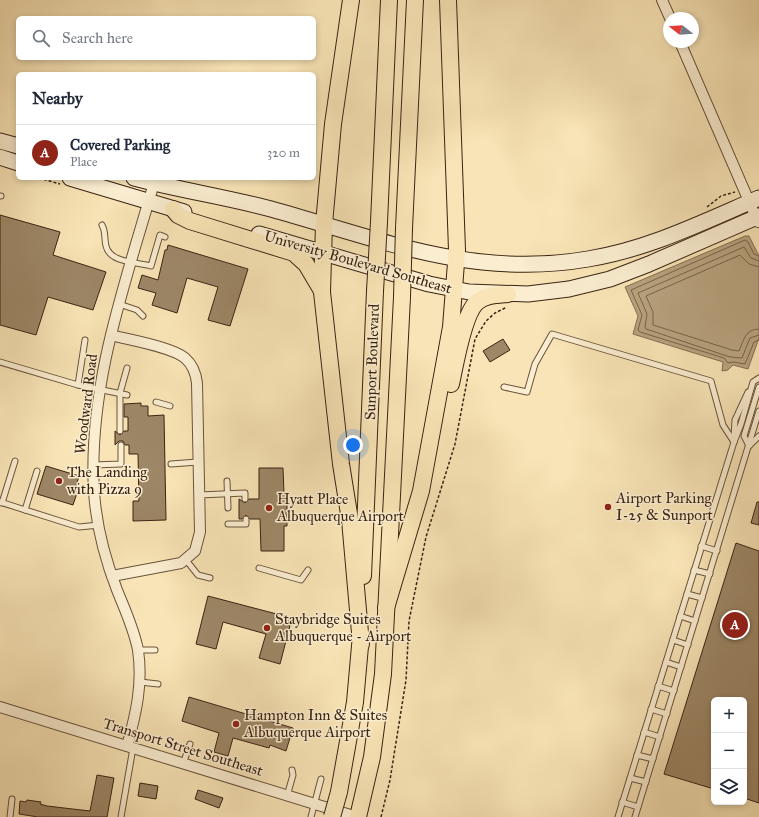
<!DOCTYPE html>
<meta charset="utf-8">
<style>
body{margin:0;font-family:"IM FELL Great Primer",serif;background:#f6f6f7;color:#1f2937}
.controls{position:absolute;right:12px;bottom:12px;display:grid;overflow:hidden;border-radius:6px;box-shadow:0 2px 6px #0003}
.controls button{width:36px;height:36px;display:grid;place-items:center;padding:0;border:0;border-bottom:1px solid #e0e1e3;background:#fff;color:#1f2937;font:20px sans-serif}
.compass{position:absolute;left:663px;top:12px;width:36px;height:36px;border-radius:50%;background:#fff;box-shadow:0 2px 6px #0003;rotate:287deg}
.you{position:absolute;left:353px;top:445px;width:14px;height:14px;margin:-10px;border:3px solid #fff;border-radius:50%;background:#1a73e8;box-shadow:0 0 0 6px #1a73e833}
.badge{display:grid;place-items:center;width:26px;height:26px;border-radius:50%;background:#8f2418;color:#fff;font-size:13px;font-weight:700}
.pin{position:absolute;translate:-50% -50%;border:2px solid #fff;box-shadow:0 1px 4px #0006}
.list{margin:0;padding:0;list-style:none}
h2{display:flex;justify-content:space-between;align-items:center;height:52px;margin:0;padding:0 16px;font-size:17px}
h2 small{font-size:13px;font-weight:400;color:#747a83}
.list li{display:grid;grid-template-columns:26px 1fr auto;gap:12px;align-items:center;box-sizing:border-box;height:56px;padding:0 16px;border-top:1px solid #e0e1e3}
.list b{display:block;font-size:15px;white-space:nowrap}
.list p{margin:0;font-size:13px;white-space:nowrap;color:#747a83}
.list em{font-size:13px;font-style:normal;color:#747a83}
.icon{flex:none;width:22px;height:22px;fill:none;stroke:currentColor;stroke-width:2;stroke-linecap:round;stroke-linejoin:round}
.map{position:relative;flex:none;width:759px;height:817px;overflow:hidden}
.search{position:absolute;background:#fff;box-shadow:0 2px 6px #0003;left:16px;top:16px;width:300px;height:44px;display:flex;align-items:center;gap:10px;box-sizing:border-box;padding:0 14px;border-radius:6px;color:#747a83;font-size:15px}
.panel{position:absolute;background:#fff;box-shadow:0 2px 6px #0003;left:16px;top:72px;width:300px;height:108px;border-radius:6px}
.map>svg:first-child{display:block}
.water{fill:#b7a27e;stroke:#856f53}
.lines{fill:none;stroke-linecap:round;stroke-linejoin:round}
.shore{stroke:#786248;stroke-width:1}
.building{fill:#9d8767;stroke:#3a2312}
.lane-casing{stroke:#6a533b;stroke-width:7}
.street-casing{stroke:#6a533b;stroke-width:12}
.secondary-casing{stroke:#3a2312;stroke-width:17}
.primary-casing{stroke:#3a2312;stroke-width:18}
.path{stroke:#3a2312;stroke-width:1.5;stroke-dasharray:3 2;stroke-linecap:butt}
.lane{stroke:#faedd0;stroke-width:5}
.street{stroke:#faedd0;stroke-width:10}
.secondary{stroke:#faedd0;stroke-width:15}
.primary{stroke:#f8e4b6;stroke-width:16}
.primary-bridge-casing{stroke:#3a2312;stroke-width:18;stroke-linecap:butt}
.primary-bridge{stroke:#f8e4b6;stroke-width:16}
.poi-dot{fill:#8f2418;stroke:#faedd0;stroke-width:1.5}
.labels{text-anchor:middle;dominant-baseline:central;stroke-width:3;stroke-linejoin:round;paint-order:stroke}
.street-label{font-size:15px;fill:#3a2312;stroke:#faedd0}
.poi-label{font-size:15px;fill:#3a2312;stroke:#faedd0;text-anchor:start}
</style>
<div class="map">
<svg width="759" height="817" viewBox="0 0 759 817">
<rect width="100%" height="100%" fill="#f8e4b6"/>
<filter id="stains"><feTurbulence type="fractalNoise" baseFrequency=".005" numOctaves="4"/><feColorMatrix values="0 0 0 0 .2 0 0 0 0 .09 0 0 0 0 .02 0 0 0 .5 -.17"/></filter>
<radialGradient id="worn" r=".72"><stop offset=".6" stop-color="#630" stop-opacity="0"/><stop offset="1" stop-color="#630" stop-opacity=".3"/></radialGradient>
<path class="water" d="M745,236H749L759,256V338L748,369L733,365L728,370L722,371L723,362L633,334L638,316L625,287Z"/>
<g class="lines">
<g class="shore">
<path d="M759,256L754,254L748,242L745,240L631,290L642,315L638,330L640,332L724,358L728,363L733,362L745,364L754,342L759,340"/>
<path d="M759,261L751,258L744,247L638,293L647,314L645,327L646,329L730,357L742,358L750,338L759,335"/>
<path d="M759,267L749,264L740,255L646,296L653,312V325L732,350L739,351C744,340 745,329 759,329"/>
</g>
</g>
<g class="building">
<path d="M0,215L60,232L53,255L106,272L93,310L48,297L36,335L0,325Z"/>
<path d="M168,245L248,269L230,326L208,320L218,287L187,278L177,313L152,305L156,293L138,288L142,275L158,280L165,250H167Z"/>
<path d="M503,339L510,350L490,362L483,351Z"/>
<path d="M141,403V406H148V416L164,415L166,520L133,521V501H139L138,454H129V445H125L123,441H119L115,445V431L120,435L124,431H128V417H124V404Z"/>
<path d="M46,466L79,476L76,486L79,487L73,505L37,494Z"/>
<path d="M259,468H283L284,493H287V526H284V551H261L260,519H250L246,515L242,519H239V499L245,503L249,499H259Z"/>
<path d="M757,502H759V525L751,523Z"/>
<path d="M736,543L759,551V803L744,798V700H714V789L664,774Z"/>
<path d="M208,596L292,618L280,664L259,658L266,634L223,622L216,649L196,644Z"/>
<path d="M189,697L293,728L286,751L270,745L269,748L233,738L228,756L214,752L219,733L182,721Z"/>
<path d="M97,775L114,778L107,817H38L19,814L20,801L26,802L27,800L41,802L40,804L47,806L90,811Z"/>
<path d="M140,783L158,786L156,799L138,796Z"/>
<path d="M198,790L223,798L219,808L195,799Z"/>
</g>
<g class="lines">
<defs>
<g id="lane">
<path d="M0,196H1"/>
<path d="M102,225C106,232 104,238 106,246C110,263 137,262 151,266L160,235L165,237"/>
<path d="M119,304L137,310L143,316"/>
<path d="M0,362L78,385L127,395"/>
<path d="M78,385L85,340"/>
<path d="M504,387L527,392L535,364L552,334L711,381L723,425L734,442"/>
<path d="M156,402L170,406"/>
<path d="M120,431V393L127,368"/>
<path d="M734,437L735,420L748,392"/>
<path d="M750,445L759,436"/>
<path d="M749,446L744,436L759,387"/>
<path d="M171,464L198,462"/>
<path d="M93,465L121,464V445"/>
<path d="M227,481L228,508"/>
<path d="M199,495L245,493V499"/>
<path d="M0,502L79,527L99,525"/>
<path d="M2,503L15,461"/>
<path d="M25,510L37,471"/>
<path d="M228,524H246V519"/>
<path d="M701,546L717,551"/>
<path d="M186,560L198,575L210,578"/>
<path d="M259,568L301,580L308,570"/>
<path d="M694,570L710,574"/>
<path d="M687,594L702,598"/>
<path d="M680,616L695,621"/>
<path d="M673,640L688,645"/>
<path d="M138,650H155"/>
<path d="M666,662L681,667"/>
<path d="M140,682L158,684"/>
<path d="M658,686L674,691"/>
<path d="M651,709L667,714"/>
<path d="M644,732L660,737"/>
<path d="M637,755L653,759"/>
<path d="M183,764L190,744"/>
<path d="M630,778L646,782"/>
<path d="M287,796L293,775L292,770"/>
<path d="M622,802L638,807"/>
<path d="M10,817L12,799"/>
<path d="M121,817L133,748"/>
<path d="M311,817L321,779"/>
<path d="M618,817L734,442L741,424L753,382L759,378"/>
<path d="M635,817L759,411"/>
</g>
<g id="street">
<path d="M662,0L670,18"/>
<path d="M680,42L758,222"/>
<path d="M111,335C129,340 172,347 185,358C193,365 196,374 197,383L200,532L195,551L181,563L112,576"/>
<path d="M0,707L357,817"/>
<path d="M127,746C136,714 143,684 138,650C134,629 125,610 117,590C105,559 96,524 94,491C88,385 125,284 154,183"/>
</g>
<g id="secondary">
<path d="M0,141L18,146"/>
<path d="M0,157L18,163"/>
<path d="M70,178L184,212"/>
<path d="M134,178C179,190 226,197 271,209C379,239 473,279 588,259C649,249 703,222 759,198"/>
<path d="M259,234L429,284L469,292L528,294L569,289L610,279L649,264L759,216"/>
</g>
<g id="primary">
<path d="M351,0L333,124L324,224L322,292L341,464L350,520L361,644"/>
<path d="M173,209L178,215L190,221L294,253L306,264L322,291"/>
<path d="M379,222L389,0"/>
<path d="M404,228L415,0"/>
<path d="M451,384C455,366 463,316 476,303C484,295 497,295 508,294"/>
<path d="M363,576L375,291"/>
<path d="M386,608L421,491L451,327L457,250L448,0"/>
<path d="M339,792L355,702L361,635"/>
<path d="M358,817L372,757L383,674L402,297"/>
</g>
</defs>
<use href="#lane" class="lane-casing"/>
<use href="#street" class="street-casing"/>
<use href="#secondary" class="secondary-casing"/>
<use href="#primary" class="primary-casing"/>
<g class="path">
<path d="M39,178L60,184"/>
<path d="M707,207L721,196L735,192"/>
<path d="M381,817L390,780L406,680L409,621L426,537L455,444L475,339L486,321L495,313L507,307"/>
</g>
<use href="#lane" class="lane"/>
<use href="#street" class="street"/>
<use href="#secondary" class="secondary"/>
<use href="#primary" class="primary"/>
<defs>
<g id="primary-bridge">
<path d="M375,291L379,222"/>
<path d="M402,297L404,228"/>
<path d="M332,817L339,792"/>
</g>
</defs>
<use href="#primary-bridge" class="primary-bridge-casing"/>
<use href="#primary-bridge" class="primary-bridge"/>
</g>
<g class="poi-dot">
<circle cx="59" cy="481" r="4"/>
<circle cx="608" cy="507" r="4"/>
<circle cx="269" cy="508" r="4"/>
<circle cx="267" cy="628" r="4"/>
<circle cx="236" cy="724" r="4"/>
</g>
<g class="labels">
<g class="street-label">
<text transform="translate(358 262) rotate(16)">University Boulevard Southeast</text>
<text transform="translate(372 362) rotate(-88)">Sunport Boulevard</text>
<text transform="translate(86 404) rotate(-83)">Woodward Road</text>
<text transform="translate(183 747) rotate(17)">Transport Street Southeast</text>
</g>
<g class="poi-label">
<text x="67" y="472">The Landing<tspan x="67" dy="17">with Pizza 9</tspan></text>
<text x="616" y="498">Airport Parking<tspan x="616" dy="17">I-25 &amp; Sunport</tspan></text>
<text x="277" y="499">Hyatt Place<tspan x="277" dy="17">Albuquerque Airport</tspan></text>
<text x="275" y="619">Staybridge Suites<tspan x="275" dy="17">Albuquerque - Airport</tspan></text>
<text x="244" y="715">Hampton Inn &amp; Suites<tspan x="244" dy="17">Albuquerque Airport</tspan></text>
</g>
</g>
<rect width="100%" height="100%" filter="url(#stains)"/>
<rect width="100%" height="100%" fill="url(#worn)"/>
</svg>
<div class="controls">
<button>+</button>
<button>−</button>
<button><svg class="icon" aria-label="layers" viewBox="0 0 24 24"><path d="M12 4l9 5-9 5-9-5zM3 14l9 5 9-5"/></svg></button>
</div>
<svg class="compass" viewBox="-18 -18 36 36"><path d="M0-13l5 13h-10z" fill="#e53935"/><path d="M0 13l5-13h-10z" fill="#747a83"/></svg>
<div class="you"></div>
<div class="pin badge" style="left:735px;top:625px">A</div>
<div class="search"><svg class="icon" aria-label="search" viewBox="0 0 24 24"><circle cx="10" cy="10" r="6"/><path d="M15 15l6 6"/></svg>Search here</div>
<section class="panel">
<h2>Nearby<small></small></h2>
<ul class="list">
<li><span class="badge">A</span><div><b>Covered Parking</b><p>Place</p></div><em>320 m</em></li>
</ul>
</section>
</div>
